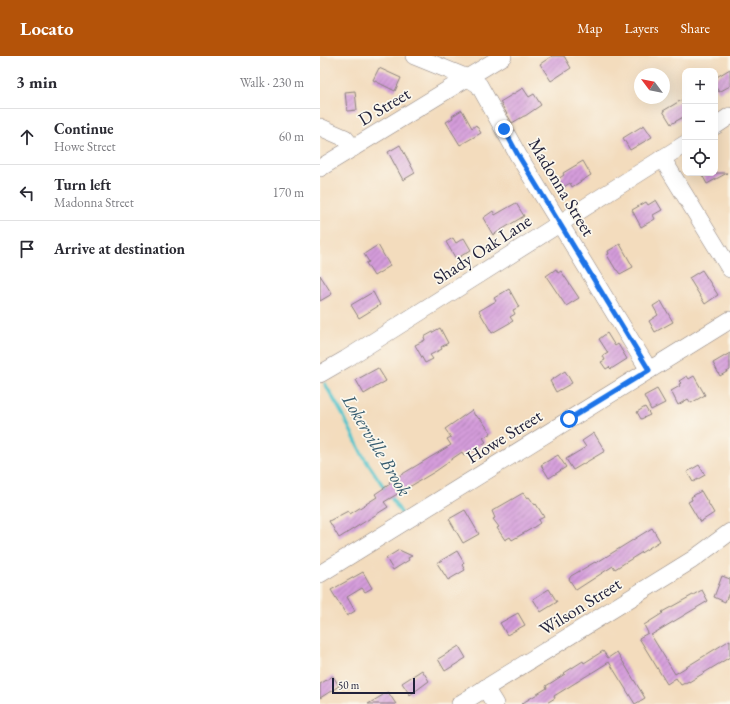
<!DOCTYPE html>
<meta charset="utf-8">
<style>
body{margin:0;font-family:"EB Garamond",serif;background:#f7f7f7;color:#2b2b33}
.controls{position:absolute;right:12px;top:12px;display:grid;overflow:hidden;border-radius:8px;box-shadow:0 4px 16px #0002}
.controls button{width:36px;height:36px;display:grid;place-items:center;padding:0;border:0;border-bottom:1px solid #e1e1e2;background:#fff;color:#2b2b33;font:20px sans-serif}
.compass{position:absolute;left:314px;top:12px;width:36px;height:36px;border-radius:50%;background:#fff;box-shadow:0 4px 16px #0002;rotate:302deg}
.scale{position:absolute;left:12px;bottom:10px;width:83px;box-sizing:border-box;padding-left:4px;border:2px solid #22223b;border-top:0;font-size:11px;line-height:14px;white-space:nowrap;color:#22223b;-webkit-text-stroke:3px #fbf7ec;paint-order:stroke}
.stop{position:absolute;width:12px;height:12px;margin:-9px;border:3px solid #1a73e8;border-radius:50%;background:#fff}
.stop.end{background:#1a73e8;border-color:#fff;box-shadow:0 1px 4px #0008}
.list{margin:0;padding:0;list-style:none}
h2{display:flex;justify-content:space-between;align-items:center;height:52px;margin:0;padding:0 16px;font-size:17px}
h2 small{font-size:13px;font-weight:400;color:#7c7c81}
.list li{display:grid;grid-template-columns:26px 1fr auto;gap:12px;align-items:center;box-sizing:border-box;height:56px;padding:0 16px;border-top:1px solid #e1e1e2}
.list b{display:block;font-size:15px;white-space:nowrap}
.list p{margin:0;font-size:13px;white-space:nowrap;color:#7c7c81}
.list em{font-size:13px;font-style:normal;color:#7c7c81}
.icon{flex:none;width:22px;height:22px;fill:none;stroke:currentColor;stroke-width:2;stroke-linecap:round;stroke-linejoin:round}
.map{position:relative;flex:none;width:410px;height:648px;overflow:hidden}
header{display:flex;align-items:center;gap:24px;box-sizing:border-box;height:56px;padding:0 20px;background:#b45309;color:#fff}
header strong{font-size:19px}
nav{display:flex;gap:22px;margin-inline-start:auto;font-size:14px}
main{display:flex}
aside{flex:1;background:#fff}
.map>svg:first-child{display:block}
.lines{fill:none;stroke-linecap:round;stroke-linejoin:round}
.stream{stroke:#57c5cc;stroke-width:3.5}
.building{fill:url(#building-hatch)}
.minor-casing{stroke:#8a7f7c;stroke-width:18}
.minor{stroke:#fff;stroke-width:17}
.route{stroke:#1a73e8;stroke-width:5}
.labels{text-anchor:middle;dominant-baseline:central;stroke-width:3.5;stroke-linejoin:round;paint-order:stroke}
.street-label{font-size:18px;fill:#22223b;stroke:#fbf7ec}
.water-label{font-size:19px;font-style:italic;fill:#355b6e;stroke:#fbf7ec}
</style>
<header>
<strong>Locato</strong>
<nav><a>Map</a><a>Layers</a><a>Share</a></nav>
</header>
<main>
<aside>
<h2>3 min<small>Walk · 230 m</small></h2>
<ul class="list">
<li><svg class="icon" aria-label="ahead" viewBox="0 0 24 24"><path d="M12 20V5M6 11l6-6 6 6"/></svg><div><b>Continue</b><p>Howe Street</p></div><em>60 m</em></li>
<li><svg class="icon" aria-label="left" viewBox="0 0 24 24"><path d="M17 20v-9H6M10 6l-5 5 5 5"/></svg><div><b>Turn left</b><p>Madonna Street</p></div><em>170 m</em></li>
<li><svg class="icon" aria-label="arrive" viewBox="0 0 24 24"><path d="M6 21V4h12l-3 4 3 4H6"/></svg><div><b>Arrive at destination</b></div></li>
</ul>
</aside>
<div class="map">
<svg width="410" height="648" viewBox="0 0 410 648">
<defs>
<pattern id="building-hatch" width="6" height="6" patternUnits="userSpaceOnUse"><rect width="6" height="6" fill="#d49cda"/><path d="M-1 1l2-2M0 6l6-6M5 7l2-2" fill="none" stroke="#ac7fb2"/></pattern>
</defs>
<rect width="100%" height="100%" fill="#fbf7ec"/>
<filter id="ink" filterUnits="userSpaceOnUse"><feTurbulence type="fractalNoise" baseFrequency=".025" numOctaves="2"/><feDisplacementMap in="SourceGraphic" scale="8" xChannelSelector="R" yChannelSelector="G"/><feConvolveMatrix kernelMatrix="1 2 1 2 8 2 1 2 1" color-interpolation-filters="sRGB"/></filter>
<filter id="wash" filterUnits="userSpaceOnUse"><feTurbulence type="fractalNoise" baseFrequency=".012" numOctaves="4" result="noise"/><feDisplacementMap in="SourceGraphic" scale="16" xChannelSelector="R" yChannelSelector="G"/><feGaussianBlur stdDeviation="0.9" result="paint"/><feColorMatrix in="noise" values="0 0 0 0 0 0 0 0 0 0 0 0 0 0 0 0 0 1.4 0 .05"/><feComposite in="paint" operator="in"/></filter>
<g filter="url(#wash)">
<rect width="100%" height="100%" fill="#f3dcbd"/>
<g class="lines">
<path class="stream" d="M5,328L23,359L43,400L84,461"/>
</g>
<g id="blocks">
<g class="building">
<path d="M232,0H244L251,12L231,25L220,8Z"/>
<path d="M59,12L81,22L75,35L53,24Z"/>
<path d="M410,13V30L399,36L395,30V22Z"/>
<path d="M203,32L209,41L214,38L221,49L205,60H204L192,67L180,46Z"/>
<path d="M35,35L37,54L27,55L25,36Z"/>
<path d="M365,42V60L351,68L343,55Z"/>
<path d="M142,54L152,72L156,69L161,77L140,89L126,66L133,62L132,60Z"/>
<path d="M324,69L332,81L310,94L303,82Z"/>
<path d="M80,89L95,117L83,124L68,96Z"/>
<path d="M263,105L271,119L252,131L250,127L244,131L238,123L244,119L243,117Z"/>
<path d="M381,117H407L387,128Z"/>
<path d="M336,144L342,154L333,159L335,163L321,171L312,154L326,146L328,149Z"/>
<path d="M196,147L204,160L173,179L163,162L173,155L175,159Z"/>
<path d="M133,182L136,187L144,182L151,194L136,203L126,186Z"/>
<path d="M300,188L313,211L300,218L297,214H296L287,199L289,198L288,195Z"/>
<path d="M58,189L70,210L54,220L46,207L49,206L44,198Z"/>
<path d="M236,213L238,217L241,215L259,242L246,250L226,220Z"/>
<path d="M382,214L398,239L385,248L369,222Z"/>
<path d="M0,219L12,238L0,245Z"/>
<path d="M189,233L199,251L193,254L195,258L190,261L193,265L172,277L159,255L176,245L174,242Z"/>
<path d="M53,236L60,249L39,262L31,249Z"/>
<path d="M341,245L353,266L335,276L329,265L338,259L333,250Z"/>
<path d="M120,272L128,287L121,291L122,293L110,299L113,303L105,307L95,289L105,284L104,281Z"/>
<path d="M287,277L295,290L298,288L307,303L291,313L289,311L286,313L281,306L285,304L283,300L288,297L279,283Z"/>
<path d="M410,297V314L400,320L393,307Z"/>
<path d="M58,312L66,325L44,338L36,324Z"/>
<path d="M245,315L252,327L236,336L230,325Z"/>
<path d="M367,320L369,323L374,320L385,339L371,347L368,343L358,349L351,335L360,330L359,328L361,327L359,325Z"/>
<path d="M337,333L345,347L331,354L324,340Z"/>
<path d="M325,351L330,359L321,363L317,356Z"/>
<path d="M152,354L155,360L156,359L159,363L160,362L171,377L163,382L166,386L144,400L142,396L126,407V408L116,415L64,446L68,451L19,482L9,465L28,455L30,458L57,441L55,438L70,428L69,426L131,389L127,383L131,381L125,373Z"/>
<path d="M274,377L285,395L253,414L246,403L266,391L262,385Z"/>
<path d="M238,399L246,411L229,422L221,409Z"/>
<path d="M379,409L385,419L373,426L367,416Z"/>
<path d="M381,435L394,457L380,466L368,446L372,444L371,441Z"/>
<path d="M203,437L207,442L209,441L215,449L216,448L224,461L218,464L220,467L211,473L192,484L190,481L185,484L177,472L179,471L173,463L175,462L172,455Z"/>
<path d="M145,454L159,478L143,487L129,463Z"/>
<path d="M332,472L340,485L295,513L293,510L256,534L249,523L251,520L275,506L276,507Z"/>
<path d="M79,494L92,500L88,502L89,504L73,514L66,502Z"/>
<path d="M137,495L144,507L142,509L145,514L128,524L117,507Z"/>
<path d="M43,516L52,532L45,536L42,532L27,541L35,555L27,560L11,534Z"/>
<path d="M402,520L410,523V534L405,546L394,541Z"/>
<path d="M229,533L237,546L221,556L213,543Z"/>
<path d="M382,534L388,545L331,579L355,618L410,584V601L369,626V625L361,629L356,622L347,628L319,582L328,577L324,569L343,557L342,556Z"/>
<path d="M198,557L205,569L187,579L180,567Z"/>
<path d="M139,590L146,602L125,615L118,603Z"/>
<path d="M283,595L288,602L297,596L325,642L315,648L289,606L234,640L235,642L225,648H201L227,632L226,630L245,618L244,617L263,605L264,607Z"/>
<path d="M102,614L109,625L90,639L82,627Z"/>
<path d="M13,620L19,630L0,642V628Z"/>
<path d="M68,636L76,648H48Z"/>
</g>
</g>
</g>
<g filter="url(#ink)">
<use href="#blocks" fill-opacity="0" stroke="#8a7f7c" stroke-width="1"/>
<g class="lines">
<defs>
<g id="minor">
<path d="M94,0L148,22L159,29L198,99L329,314"/>
<path d="M395,70L410,60"/>
<path d="M0,71L25,82L33,92"/>
<path d="M342,102L410,213"/>
<path d="M0,112L183,0"/>
<path d="M0,318L26,303L365,88"/>
<path d="M0,518L410,264"/>
<path d="M165,632L175,648"/>
<path d="M140,648L372,504L410,476"/>
</g>
</defs>
<use href="#minor" class="minor-casing"/>
<use href="#minor" class="minor"/>
</g>
</g>
<g class="lines" filter="url(#ink)">
<path class="route" d="M184,73L198,99L329,314L249,363"/>
</g>
<g class="labels">
<g class="street-label">
<text transform="translate(64 50) rotate(-31)">D Street</text>
<text transform="translate(242 131) rotate(59)">Madonna Street</text>
<text transform="translate(162 193) rotate(-33)">Shady Oak Lane</text>
<text transform="translate(184 380) rotate(-32)">Howe Street</text>
<text transform="translate(260 550) rotate(-32)">Wilson Street</text>
</g>
<g class="water-label">
<text transform="translate(57 389) rotate(59)">Lokerville Brook</text>
</g>
</g>
</svg>
<div class="controls">
<button>+</button>
<button>−</button>
<button><svg class="icon" aria-label="locate" viewBox="0 0 24 24"><circle cx="12" cy="12" r="6"/><path d="M12 2v4M12 18v4M2 12h4M18 12h4"/></svg></button>
</div>
<svg class="compass" viewBox="-18 -18 36 36"><path d="M0-13l5 13h-10z" fill="#e53935"/><path d="M0 13l5-13h-10z" fill="#7c7c81"/></svg>
<div class="scale">50 m</div>
<div class="stop" style="left:249px;top:363px"></div>
<div class="stop end" style="left:184px;top:73px"></div>
</div>
</main>
